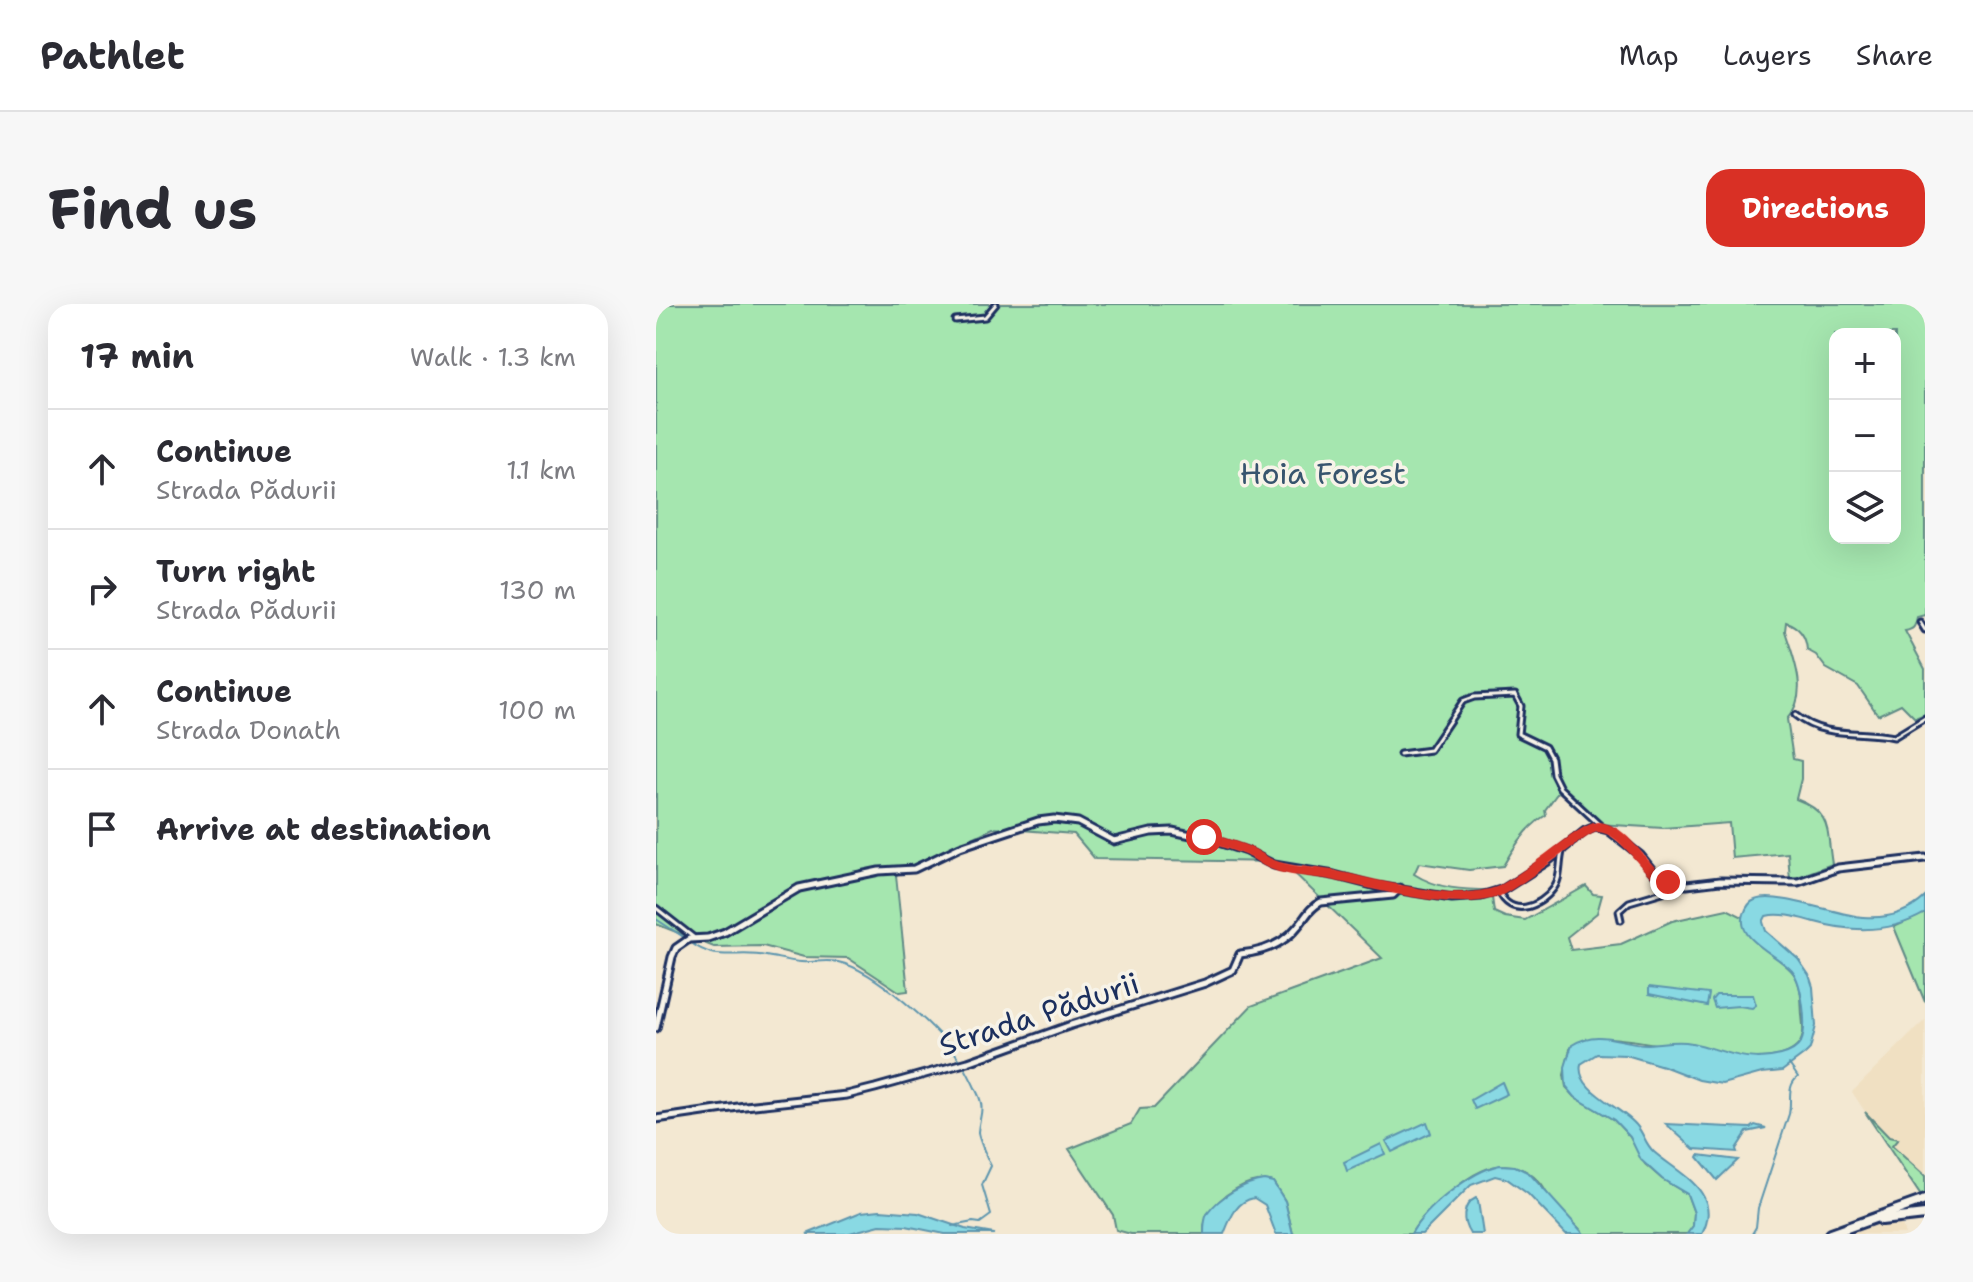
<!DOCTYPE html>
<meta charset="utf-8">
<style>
body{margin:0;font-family:"Shantell Sans",sans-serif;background:#f7f7f7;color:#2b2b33}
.controls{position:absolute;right:24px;top:24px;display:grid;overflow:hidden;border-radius:16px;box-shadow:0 8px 32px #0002}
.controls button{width:72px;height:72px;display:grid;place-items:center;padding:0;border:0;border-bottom:2px solid #e1e1e2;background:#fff;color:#2b2b33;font:40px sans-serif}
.stop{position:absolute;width:24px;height:24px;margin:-18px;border:6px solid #d93025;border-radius:50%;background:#fff}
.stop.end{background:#d93025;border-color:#fff;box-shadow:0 2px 8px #0008}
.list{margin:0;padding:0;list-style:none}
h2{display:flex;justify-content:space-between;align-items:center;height:104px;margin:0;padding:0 32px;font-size:34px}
h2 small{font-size:26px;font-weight:400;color:#7c7c81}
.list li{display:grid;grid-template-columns:52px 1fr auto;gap:24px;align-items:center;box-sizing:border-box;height:120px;padding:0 32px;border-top:2px solid #e1e1e2}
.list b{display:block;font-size:30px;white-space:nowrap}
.list p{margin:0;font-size:26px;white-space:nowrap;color:#7c7c81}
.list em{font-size:26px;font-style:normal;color:#7c7c81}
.icon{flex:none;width:44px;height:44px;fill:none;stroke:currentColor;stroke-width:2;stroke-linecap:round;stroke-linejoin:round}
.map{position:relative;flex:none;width:1269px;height:930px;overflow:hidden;border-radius:24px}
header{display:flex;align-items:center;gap:48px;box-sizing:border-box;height:112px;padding:0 40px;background:#fff;border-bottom:2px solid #e1e1e2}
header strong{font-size:38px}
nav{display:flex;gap:44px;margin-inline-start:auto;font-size:28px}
.intro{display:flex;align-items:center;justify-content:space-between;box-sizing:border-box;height:192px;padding:0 48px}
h1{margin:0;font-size:56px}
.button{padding:20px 36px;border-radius:24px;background:#d93025;color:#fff;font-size:28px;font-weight:700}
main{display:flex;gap:48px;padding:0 48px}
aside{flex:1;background:#fff;border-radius:24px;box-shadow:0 8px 32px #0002}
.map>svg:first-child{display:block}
.built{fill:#f0e0c2}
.green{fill:#a5e6af;stroke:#608a86;stroke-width:2;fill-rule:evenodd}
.water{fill:#89d9e3;stroke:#5d95ae;stroke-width:2}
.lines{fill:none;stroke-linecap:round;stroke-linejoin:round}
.stream{stroke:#5d95ae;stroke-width:2}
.minor-casing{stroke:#1b2f5e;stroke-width:9}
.tertiary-casing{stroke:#1b2f5e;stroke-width:11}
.primary-casing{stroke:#1b2f5e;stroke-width:14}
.minor{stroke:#f7f3e8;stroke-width:3}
.tertiary{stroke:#f7f3e8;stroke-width:5}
.primary{stroke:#f7f3e8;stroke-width:8}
.route{stroke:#d93025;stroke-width:10}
.labels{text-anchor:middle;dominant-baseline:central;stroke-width:7;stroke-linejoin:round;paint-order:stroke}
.park-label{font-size:30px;fill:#37546e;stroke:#f7f3e8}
.street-label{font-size:30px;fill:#1b2f5e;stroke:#f7f3e8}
</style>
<header>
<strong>Pathlet</strong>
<nav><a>Map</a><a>Layers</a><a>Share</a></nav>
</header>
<div class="intro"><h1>Find us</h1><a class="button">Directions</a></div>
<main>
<aside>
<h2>17 min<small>Walk · 1.3 km</small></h2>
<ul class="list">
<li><svg class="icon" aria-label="ahead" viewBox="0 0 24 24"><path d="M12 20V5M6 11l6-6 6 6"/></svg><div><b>Continue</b><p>Strada Pădurii</p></div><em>1.1 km</em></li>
<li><svg class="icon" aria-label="right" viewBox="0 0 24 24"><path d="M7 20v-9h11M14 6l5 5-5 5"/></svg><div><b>Turn right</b><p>Strada Pădurii</p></div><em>130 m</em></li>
<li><svg class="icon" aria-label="ahead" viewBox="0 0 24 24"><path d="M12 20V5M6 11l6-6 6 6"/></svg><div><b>Continue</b><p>Strada Donath</p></div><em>100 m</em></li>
<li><svg class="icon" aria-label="arrive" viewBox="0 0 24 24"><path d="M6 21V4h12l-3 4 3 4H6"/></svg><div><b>Arrive at destination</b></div></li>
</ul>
</aside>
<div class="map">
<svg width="1269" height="930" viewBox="0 0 1269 930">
<rect width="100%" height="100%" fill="#f3e8d2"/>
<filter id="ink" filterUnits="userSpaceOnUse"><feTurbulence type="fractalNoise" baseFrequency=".0125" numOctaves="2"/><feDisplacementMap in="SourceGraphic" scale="16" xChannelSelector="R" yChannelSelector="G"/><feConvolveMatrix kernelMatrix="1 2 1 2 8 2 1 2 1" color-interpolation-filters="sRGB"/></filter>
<g filter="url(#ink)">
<g class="built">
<path d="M1269,716V891L1265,892L1196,788Z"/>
<path d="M1244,917L1249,930H1190L1219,920Z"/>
</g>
<g class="green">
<path d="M0,0H1269V311L1261,313C1259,322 1259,325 1249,327L1269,365V410L1259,414L1245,400L1222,411L1202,382L1170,364L1160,351L1151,346C1150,332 1144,323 1130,318L1129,327C1138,356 1154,390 1131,415L1137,455L1145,457V475L1140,495C1177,509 1170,525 1176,560L1134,576L1132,549L1076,554L1073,519L1007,524L941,520L903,487L889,506L890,511C871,522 857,544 847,562L813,566L763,559L758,570C781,585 808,586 835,586L838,608L849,613L869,616L930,582L937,590L946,591L941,609L911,633L915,646L965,640L1016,617L1071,605L1087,613C1087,640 1124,650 1138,670C1146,682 1145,696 1146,711C1147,720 1149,732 1143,740C1109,784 943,707 914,745L908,771L910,783L919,793L958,816L974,833L989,860L1006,875L1031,890L1038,909L1037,922L1031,930H928C918,917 903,907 894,894C890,889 888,883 884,879C857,848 824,863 797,886C783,898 764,913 755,930H637L629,897L617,878C594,871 563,892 552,911C548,917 548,923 548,930H475L460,926L457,911L413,845L475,820L484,805L498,804L595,702L726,654L627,558L439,555L418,530L337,524L240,571L252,687L244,688L192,654L148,653L107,642L58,643L0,620ZM1179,30H1239V234H1179Z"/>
<path d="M1269,609V698L1238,623Z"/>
<path d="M1209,808L1233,833L1242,835L1236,842L1269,872V891L1265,892Z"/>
</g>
<g class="water">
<path d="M1269,593V609C1235,629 1198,629 1159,618C1144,614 1125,608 1110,612L1107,618L1110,627L1142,655L1153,671L1157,683L1160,722L1154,745L1149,750L1126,767L1106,769L1066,780L1043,776L1007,762L970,751L941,750L925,760C919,787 967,803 981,822C988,830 989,840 998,848C1022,869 1068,888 1046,930H1031L1037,922L1038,909L1031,890L1006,875L985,856L974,833L958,816L919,793L910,782L909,763L916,741C945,723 965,741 993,740C1007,739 1022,736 1036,739C1068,746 1090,760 1125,751C1133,749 1141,745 1145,738C1152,724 1146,679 1136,667C1123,651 1079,636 1088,610C1090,604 1093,598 1099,596C1121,587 1181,611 1207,613C1231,615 1252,609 1269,593Z"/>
<path d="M993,683L1053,690L1051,702L993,690Z"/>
<path d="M1060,691H1097L1100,701L1096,704L1083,702L1059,704L1056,696Z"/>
<path d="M846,778L851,790L819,805L815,796Z"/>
<path d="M771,818L775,829L736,848L730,837Z"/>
<path d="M1010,820L1095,824L1099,821L1110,824L1091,828L1080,845L1081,848L1038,845Z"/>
<path d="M725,840L729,850L691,867L688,858Z"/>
<path d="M1043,851L1082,856L1061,876L1042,853Z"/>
<path d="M844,861L859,862L873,869L928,930H910L872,890L851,875L839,872L815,881L766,930H755C769,904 815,867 844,861Z"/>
<path d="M608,876L617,878L629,897L637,930H620L609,901L598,894C580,897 574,915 568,930H548C548,924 548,916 551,910C563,893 587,879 608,876Z"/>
<path d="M820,894L822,897L827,930H814C806,918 805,901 820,894Z"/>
<path d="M224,906L262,909L309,925L338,930H289L250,922L224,921L190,930H151L205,908Z"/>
</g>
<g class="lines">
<g class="stream">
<path d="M0,615L29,634"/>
<path d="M34,638C61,659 80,646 110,652C122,654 133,657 145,658C158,659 169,655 182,658C219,666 282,724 304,756C310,765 316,777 321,788C330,806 323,812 322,828C322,834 332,856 335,862L326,881L335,911L324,919L317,918L296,922"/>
<path d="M1096,930L1100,923L1102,904L1133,810C1136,796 1130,782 1142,773L1133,760"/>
</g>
<defs>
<g id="minor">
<path d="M299,16L329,13L340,0"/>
<path d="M1264,318L1269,326"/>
<path d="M1139,411C1168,435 1204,426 1238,433L1269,414"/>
<path d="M744,450L774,446L807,397L818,393L859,391L865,402L862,430L889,443L895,454L897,470L904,484L947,524"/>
<path d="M843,587C854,614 884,604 898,584C905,575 903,559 906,548"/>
<path d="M0,604L37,633"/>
<path d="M965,616L963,607L973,598L1027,582"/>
</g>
<g id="tertiary">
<path d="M0,724L16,653L20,644L33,635L52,634L69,628L143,584L223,567L258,565L304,543L382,517L398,515L422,518L458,537L495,528L516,527L550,534L590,547L618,561L678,571L720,582L796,594L825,592L848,585L892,557L929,527L939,523L952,526L984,551L1003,575L1031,581L1064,577L1142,578L1182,564L1269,554"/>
<path d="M0,815L89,802L191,791L219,784L312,758L415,721L549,679L577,666L584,650C607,648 627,641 642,622C650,613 653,604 665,598L737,591L744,584"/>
</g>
<g id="primary">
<path d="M1225,916L1269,911"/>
<path d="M1174,930L1269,896"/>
</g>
</defs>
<use href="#minor" class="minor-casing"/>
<use href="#tertiary" class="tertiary-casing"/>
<use href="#primary" class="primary-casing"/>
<use href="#minor" class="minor"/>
<use href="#tertiary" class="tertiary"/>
<use href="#primary" class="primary"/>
</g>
</g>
<g class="lines" filter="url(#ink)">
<path class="route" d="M548,533C563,537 580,542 594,548C601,551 607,557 615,560C635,569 660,567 680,572C724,581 799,603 841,588C865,579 929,522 942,523C972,525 988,570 1012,578"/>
</g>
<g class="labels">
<g class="park-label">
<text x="667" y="169">Hoia Forest</text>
</g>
<g class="street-label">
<text transform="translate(383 710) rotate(-18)">Strada Pădurii</text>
</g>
</g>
</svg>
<div class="controls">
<button>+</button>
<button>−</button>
<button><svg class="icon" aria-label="layers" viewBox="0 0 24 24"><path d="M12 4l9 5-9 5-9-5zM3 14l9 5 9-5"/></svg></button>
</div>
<div class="stop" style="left:548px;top:533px"></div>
<div class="stop end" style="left:1012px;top:578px"></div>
</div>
</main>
